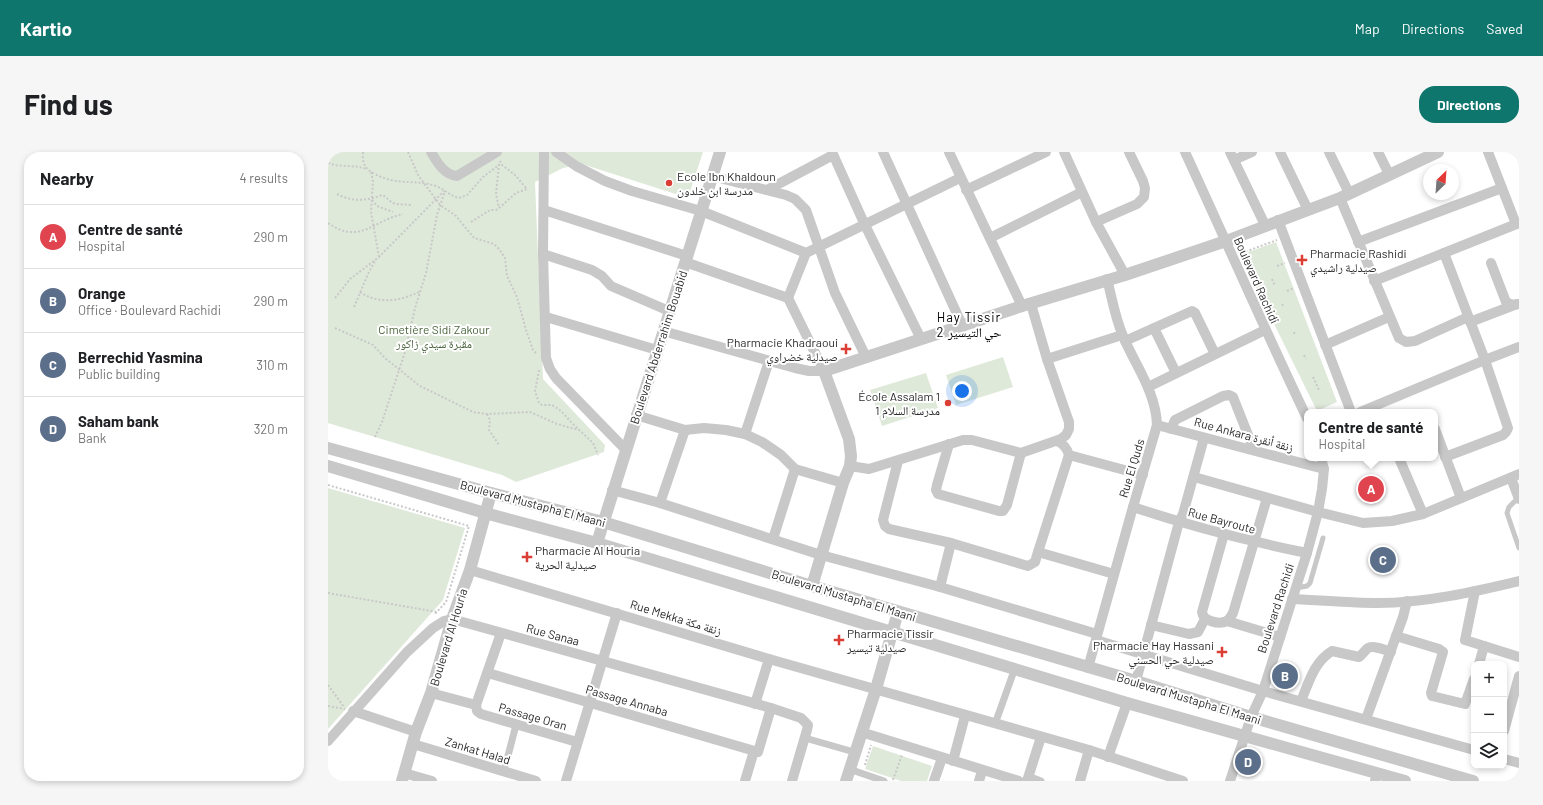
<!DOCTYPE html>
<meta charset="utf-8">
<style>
body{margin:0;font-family:Barlow,"Noto Naskh Arabic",sans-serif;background:#f6f6f6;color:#202124}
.controls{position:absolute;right:12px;bottom:12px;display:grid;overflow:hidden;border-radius:8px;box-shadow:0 2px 6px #0003}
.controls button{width:36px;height:36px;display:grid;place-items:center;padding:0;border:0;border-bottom:1px solid #e0e0e0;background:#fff;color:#202124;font:20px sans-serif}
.compass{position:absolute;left:1095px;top:12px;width:36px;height:36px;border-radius:50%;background:#fff;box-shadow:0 2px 6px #0003;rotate:25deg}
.you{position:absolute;left:634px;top:239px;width:14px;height:14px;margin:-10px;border:3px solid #fff;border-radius:50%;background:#1a73e8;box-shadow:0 0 0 6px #1a73e833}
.badge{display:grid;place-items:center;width:26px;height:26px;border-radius:50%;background:#0f766e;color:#fff;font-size:13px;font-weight:700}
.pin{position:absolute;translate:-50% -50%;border:2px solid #fff;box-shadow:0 1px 4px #0006}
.popup{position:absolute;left:976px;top:257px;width:134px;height:52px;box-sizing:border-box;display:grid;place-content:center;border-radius:8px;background:#fff;filter:drop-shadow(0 1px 3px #0005);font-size:13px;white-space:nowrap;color:#757577}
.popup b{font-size:15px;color:#202124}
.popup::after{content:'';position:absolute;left:50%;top:100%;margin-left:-8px;border:8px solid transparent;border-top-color:#fff}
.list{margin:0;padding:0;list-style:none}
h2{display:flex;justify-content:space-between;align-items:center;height:52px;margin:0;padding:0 16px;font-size:17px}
h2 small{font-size:13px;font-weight:400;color:#757577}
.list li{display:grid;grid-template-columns:26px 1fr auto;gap:12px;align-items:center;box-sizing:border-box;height:64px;padding:0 16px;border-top:1px solid #e0e0e0}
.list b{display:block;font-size:15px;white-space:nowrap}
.list p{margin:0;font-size:13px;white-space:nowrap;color:#757577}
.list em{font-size:13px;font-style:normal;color:#757577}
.icon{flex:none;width:22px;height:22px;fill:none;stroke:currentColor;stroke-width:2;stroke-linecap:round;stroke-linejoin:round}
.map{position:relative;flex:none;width:1191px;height:629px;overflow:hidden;border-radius:16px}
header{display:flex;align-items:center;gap:24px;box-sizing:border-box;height:56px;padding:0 20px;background:#0f766e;color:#fff}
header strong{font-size:19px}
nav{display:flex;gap:22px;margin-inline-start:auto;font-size:14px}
.intro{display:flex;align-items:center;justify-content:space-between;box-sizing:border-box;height:96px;padding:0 24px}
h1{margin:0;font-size:28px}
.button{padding:10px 18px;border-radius:16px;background:#0f766e;color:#fff;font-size:14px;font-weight:700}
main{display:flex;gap:24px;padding:0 24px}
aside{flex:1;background:#fff;border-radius:16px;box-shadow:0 2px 6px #0003}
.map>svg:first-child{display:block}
.green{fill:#dfe9d9}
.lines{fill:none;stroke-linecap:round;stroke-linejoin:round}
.path{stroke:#c8c8c8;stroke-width:2;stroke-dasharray:2 2;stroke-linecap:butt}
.service{stroke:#c8c8c8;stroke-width:5}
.pedestrian{stroke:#c8c8c8;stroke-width:7}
.minor{stroke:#c8c8c8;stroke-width:10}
.tertiary{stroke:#c8c8c8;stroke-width:12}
.poi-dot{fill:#db3e35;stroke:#fff;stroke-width:1.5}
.labels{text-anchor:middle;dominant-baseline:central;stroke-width:4;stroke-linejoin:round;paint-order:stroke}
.poi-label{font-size:12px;fill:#2b2b2b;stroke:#fff;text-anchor:start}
.street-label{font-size:12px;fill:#2b2b2b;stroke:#fff}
.park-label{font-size:12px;fill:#4a643c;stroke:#fff}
.neighbourhood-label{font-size:13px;letter-spacing:1px;fill:#000;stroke:#fff}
</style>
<header>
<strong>Kartio</strong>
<nav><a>Map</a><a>Directions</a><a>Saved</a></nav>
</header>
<div class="intro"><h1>Find us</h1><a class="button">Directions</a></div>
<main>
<aside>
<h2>Nearby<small>4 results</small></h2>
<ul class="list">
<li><span class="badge" style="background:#e0444e">A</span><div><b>Centre de santé</b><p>Hospital</p></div><em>290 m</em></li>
<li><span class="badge" style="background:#5c6f8a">B</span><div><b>Orange</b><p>Office · Boulevard Rachidi</p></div><em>290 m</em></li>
<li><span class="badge" style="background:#5c6f8a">C</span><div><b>Berrechid Yasmina</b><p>Public building</p></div><em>310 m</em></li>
<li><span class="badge" style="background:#5c6f8a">D</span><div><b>Saham bank</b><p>Bank</p></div><em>320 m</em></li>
</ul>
</aside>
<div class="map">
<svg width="1191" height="629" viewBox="0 0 1191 629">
<rect width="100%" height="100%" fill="#fff"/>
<g class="green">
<path d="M0,0H375L360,46L254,12L235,16L207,30L215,227L277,293L276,300L188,330L174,323L0,271Z"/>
<path d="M948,90L1009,250L989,259L912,103Z"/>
<path d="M675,205L685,235L628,253L618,223Z"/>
<path d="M598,221L610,256L554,274L542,238Z"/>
<path d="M0,336L137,376L115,448L0,577Z"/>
<path d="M545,594L604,614L599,629H573L537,617Z"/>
</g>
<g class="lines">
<g class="path">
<path d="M35,0C34,12 37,17 47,22C69,34 87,27 108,34C116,37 122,44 131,46L139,43L155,25L171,13"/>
<path d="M80,0L90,23L112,53L128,64L146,86L166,92L171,97L177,106L179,124L189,145L198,178L205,198L208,201"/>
<path d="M0,11C12,16 25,12 38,17"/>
<path d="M171,12L168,42L171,56"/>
<path d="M43,20L45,29L43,60L51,105"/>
<path d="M9,42C24,50 39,49 54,43C59,45 61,49 65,51C71,53 77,52 83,53"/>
<path d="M44,48L49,54L65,60"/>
<path d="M143,70L162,58H168L171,56L188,41L199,37L187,23L174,13L172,9"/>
<path d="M0,71C32,93 44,69 75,62"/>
<path d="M914,101L949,88"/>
<path d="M949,114L957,111"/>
<path d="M924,124L931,122"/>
<path d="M944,127L947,134"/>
<path d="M959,139L966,136"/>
<path d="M32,140C51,153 73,149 93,139"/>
<path d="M7,146L22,127L51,105L116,39"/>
<path d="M935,149L941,147"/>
<path d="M954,152L956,155"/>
<path d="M26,155L40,122L48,107"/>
<path d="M7,176L45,193L57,206L92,234L145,260L159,262L202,260L229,272L251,278"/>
<path d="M966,180L967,183"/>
<path d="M976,203L978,207"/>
<path d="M211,218L207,239L211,251L214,253H224L233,259L245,272L265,291L270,303"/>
<path d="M985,225L991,238"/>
<path d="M159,262L162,268L161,278L171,293"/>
<path d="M47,285L54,270L77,200L87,156L98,121L109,63L117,39"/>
<path d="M0,333L141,374L118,450L106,463"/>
<path d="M0,441L109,460"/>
<path d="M0,533L16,555"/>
<path d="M0,554L17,557"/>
<path d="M537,613L543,593"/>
<path d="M565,628L574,603"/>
</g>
<g class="service">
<path d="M1190,346L1181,355L1179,361L1191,396"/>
<path d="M968,436L979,434L982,431L995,386"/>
</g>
<g class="pedestrian">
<path d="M667,572L687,516"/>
<path d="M477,586L526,600"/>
<path d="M521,617L556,629"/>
<path d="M176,619L188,573"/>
<path d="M700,624L713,629"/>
</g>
<g class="minor">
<path d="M103,0C109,10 116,23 129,24L169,0"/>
<path d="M216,0L215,102L218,206L222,217L228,226L297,297"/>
<path d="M228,0L248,14L277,29L304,39L373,59L478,101L632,26"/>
<path d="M504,0L536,71L593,187"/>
<path d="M555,0L635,175"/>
<path d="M621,0L694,154"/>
<path d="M736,0L768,70L797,123"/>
<path d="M857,0C898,89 937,178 979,266"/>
<path d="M902,0L937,73"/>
<path d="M952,0L980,58"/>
<path d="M1001,0L1021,41"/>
<path d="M1050,0L1061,22"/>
<path d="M1160,0L1188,72"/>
<path d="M906,8L924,0"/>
<path d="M384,24L458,43L467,47L478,58L507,141L538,205"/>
<path d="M439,38L505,3"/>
<path d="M638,38L718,0"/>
<path d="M1012,46L1071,186L1078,190L1087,189L1140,165"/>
<path d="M216,58L359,104"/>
<path d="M950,68L1023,260"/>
<path d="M768,70L809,52L816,45L817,36L815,29L801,0"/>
<path d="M662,86L754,40"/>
<path d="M1030,90L1174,36"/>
<path d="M1116,101L1157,208L1180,276L1178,280L1175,283L1117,305"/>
<path d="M215,102L264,118L274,124L283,134L341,159"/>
<path d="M1163,111L1178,150L1185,153L1191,152"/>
<path d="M1046,129L1191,71"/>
<path d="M460,146L478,101"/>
<path d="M218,165L329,198"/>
<path d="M1142,170L1189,152"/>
<path d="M826,176L848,221"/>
<path d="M335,179L467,216L481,219H496L460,146L357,110"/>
<path d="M797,189L864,159L867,161L887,202"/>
<path d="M997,193L1061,165"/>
<path d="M719,207L794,183"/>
<path d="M820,235L937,178"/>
<path d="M1032,260L1157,208L1191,195"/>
<path d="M308,263L357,278L376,276L398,278L417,282L434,290L453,303L467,317L515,331"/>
<path d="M829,273L996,317"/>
<path d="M843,277L847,268L895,244L901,243L905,245L926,298"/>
<path d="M1107,277L1133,346"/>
<path d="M417,282L441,209"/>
<path d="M729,289C736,292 739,296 741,303L815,323"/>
<path d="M621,292L609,333L608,338L610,342L671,359H675L679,353L693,301"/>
<path d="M1071,306L1095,362"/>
<path d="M570,309L555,368L557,374L561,377L623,391L700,414L707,410L710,400L786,422"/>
<path d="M522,314L541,317L635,288H644L693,301L733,287L738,283L741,277V270L719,207L703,152"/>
<path d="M866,325L990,360L1035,371L1064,369L1095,362L1191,322"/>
<path d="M1183,326L1191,347"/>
<path d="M284,338L332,351L493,403L612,435L769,482"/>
<path d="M332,351L357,278"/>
<path d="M805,355C862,374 920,389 979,401"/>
<path d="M896,382L874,460C875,469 891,473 899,469C902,467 903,464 905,461L939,346"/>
<path d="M445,387L467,317"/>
<path d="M710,400L741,303"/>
<path d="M142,418L441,507L761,598L855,629"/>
<path d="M612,435L623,391"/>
<path d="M1147,439L1137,488L1191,505"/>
<path d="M964,447C992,448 1021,451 1050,451C1097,451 1145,440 1191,429"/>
<path d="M899,469L952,485"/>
<path d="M823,473L861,482L870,480L877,467"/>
<path d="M173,481L148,553L149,559L153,562L249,590"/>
<path d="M1068,484L1111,497L1115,500L1103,541L1104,544L1137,552L1146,527"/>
<path d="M768,488L935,539L1146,598"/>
<path d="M1151,512L1156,494"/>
<path d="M760,516L805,355L829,273C828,240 807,213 795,184C787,166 784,146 779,127"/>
<path d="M160,521L430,600L443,556"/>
<path d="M808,529L851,370L855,362L876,286"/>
<path d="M103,541L148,553"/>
<path d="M973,549C981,530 986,510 1004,499L1031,505C1035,502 1037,498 1040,496C1045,493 1057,498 1063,500"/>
<path d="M427,552L441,507"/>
<path d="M25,559L88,580"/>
<path d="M1038,567L1075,465L1079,449"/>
<path d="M1176,579L1191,524"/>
<path d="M533,580L691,629"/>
<path d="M0,589L79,500L105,476L116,469L124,467L443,556L473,566L480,573L479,578L464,629"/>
<path d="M85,592L208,629"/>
<path d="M780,605L799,551"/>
<path d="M1176,607L1191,611"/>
<path d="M625,609L637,564"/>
<path d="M76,621L104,629"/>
<path d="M238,629L289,461"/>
<path d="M417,629L426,599"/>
<path d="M606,629L614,606"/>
<path d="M651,629L654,619"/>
<path d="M699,629L713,585"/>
<path d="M752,629L761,598"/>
<path d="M902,629L923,565L935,539L979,401L990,360L994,337L996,317L993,306"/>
<path d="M1047,629L1049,621"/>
</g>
<g class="tertiary">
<path d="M0,296L163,341L275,370L484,434L808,529L923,565L1145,629"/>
<path d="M0,314L157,361L269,391L799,551L1077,629"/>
<path d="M269,391L392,0"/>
<path d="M484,434L515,331L522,314L523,304L521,287L496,219L694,154L797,123L898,89L1012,46L1110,0"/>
<path d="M74,629L88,580L103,541L124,467L142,418L163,341"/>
<path d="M518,629L548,537L570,460"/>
</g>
</g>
<g class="poi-dot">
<circle cx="341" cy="31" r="4"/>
<path d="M972 102h4v4h4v4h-4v4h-4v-4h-4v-4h4z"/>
<path d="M516 191h4v4h4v4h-4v4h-4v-4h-4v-4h4z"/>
<circle cx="620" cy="251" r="4"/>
<path d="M197 399h4v4h4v4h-4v4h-4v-4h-4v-4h4z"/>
<path d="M509 482h4v4h4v4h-4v4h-4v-4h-4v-4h4z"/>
<path d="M892 494h4v4h4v4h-4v4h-4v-4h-4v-4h4z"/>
</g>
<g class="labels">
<g class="poi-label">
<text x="349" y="24">Ecole Ibn Khaldoun<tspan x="349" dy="14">مدرسة ابن خلدون</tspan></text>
<text x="982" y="101">Pharmacie Rashidi<tspan x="982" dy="14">صيدلية راشيدي</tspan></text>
<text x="510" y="190" text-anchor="end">Pharmacie Khadraoui<tspan x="510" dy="14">صيدلية خضراوي</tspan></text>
<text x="612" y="244" text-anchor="end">École Assalam 1<tspan x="612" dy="14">مدرسة السلام 1</tspan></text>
<text x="207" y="398">Pharmacie Al Houria<tspan x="207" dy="14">صيدلية الحرية</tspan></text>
<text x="519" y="481">Pharmacie Tissir<tspan x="519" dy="14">صيدلية تيسير</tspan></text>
<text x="886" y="493" text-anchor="end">Pharmacie Hay Hassani<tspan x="886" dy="14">صيدلية حي الحسني</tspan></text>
</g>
<g class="street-label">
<text transform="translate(929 128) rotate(66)">Boulevard Rachidi</text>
<text transform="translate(330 195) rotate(-72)">Boulevard Abderrahim Bouabid</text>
<text transform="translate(916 282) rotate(15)">Rue Ankara زنقة أنقرة</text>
<text transform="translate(803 316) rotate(-73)">Rue El Quds</text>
<text transform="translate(205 351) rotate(15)">Boulevard Mustapha El Maani</text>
<text transform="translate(894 368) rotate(15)">Rue Bayroute</text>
<text transform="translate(516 443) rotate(17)">Boulevard Mustapha El Maani</text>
<text transform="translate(947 456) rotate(-72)">Boulevard Rachidi</text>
<text transform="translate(348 465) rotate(17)">Rue Mekka زنقة مكة</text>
<text transform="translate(225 482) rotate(15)">Rue Sanaa</text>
<text transform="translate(120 485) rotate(-73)">Boulevard Al Houria</text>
<text transform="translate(861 546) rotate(17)">Boulevard Mustapha El Maani</text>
<text transform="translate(299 548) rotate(16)">Passage Annaba</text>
<text transform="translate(205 564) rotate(16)">Passage Oran</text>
<text transform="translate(150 598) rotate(17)">Zankat Halad</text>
</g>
<g class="park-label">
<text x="106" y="177">Cimetière Sidi Zakour<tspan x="106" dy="14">مقبرة سيدي زاكور</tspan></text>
</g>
<g class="neighbourhood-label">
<text x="641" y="165">Hay Tissir<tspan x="641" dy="15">2 حي التيسير</tspan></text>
</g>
</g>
</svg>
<div class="controls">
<button>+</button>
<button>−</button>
<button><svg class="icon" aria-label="layers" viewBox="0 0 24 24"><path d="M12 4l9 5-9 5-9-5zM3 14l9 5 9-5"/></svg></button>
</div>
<svg class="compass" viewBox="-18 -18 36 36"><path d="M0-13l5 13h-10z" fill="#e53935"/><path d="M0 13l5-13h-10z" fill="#757577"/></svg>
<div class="you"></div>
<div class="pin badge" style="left:1043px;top:337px;background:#e0444e">A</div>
<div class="popup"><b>Centre de santé</b>Hospital</div>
<div class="pin badge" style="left:957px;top:524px;background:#5c6f8a">B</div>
<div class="pin badge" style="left:1055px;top:408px;background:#5c6f8a">C</div>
<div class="pin badge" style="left:920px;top:610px;background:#5c6f8a">D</div>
</div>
</main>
